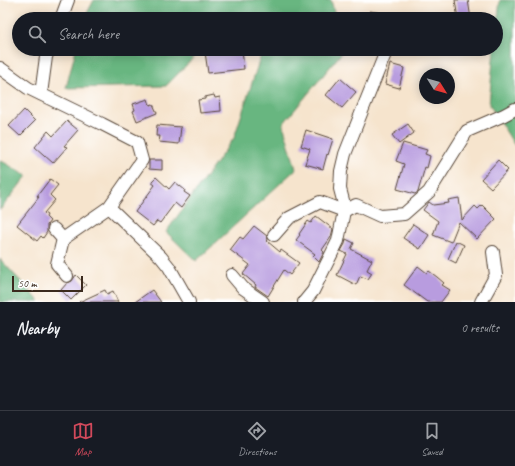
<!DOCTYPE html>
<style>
body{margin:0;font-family:Caveat,sans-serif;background:#242831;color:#f1f3f6}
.compass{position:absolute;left:419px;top:68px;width:36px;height:36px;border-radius:50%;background:#171b24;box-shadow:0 2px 10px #0003;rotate:127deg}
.scale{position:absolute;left:12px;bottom:10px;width:71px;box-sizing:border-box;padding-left:4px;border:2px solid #3b2a1e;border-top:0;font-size:11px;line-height:14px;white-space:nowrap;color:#3b2a1e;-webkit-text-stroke:3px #fff;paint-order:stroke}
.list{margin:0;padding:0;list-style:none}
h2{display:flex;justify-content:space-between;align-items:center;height:52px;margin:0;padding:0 16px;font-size:17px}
h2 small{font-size:13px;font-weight:400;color:#9ea1a6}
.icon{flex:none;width:22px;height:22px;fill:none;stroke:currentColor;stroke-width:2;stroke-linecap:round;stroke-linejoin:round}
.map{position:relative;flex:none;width:515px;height:302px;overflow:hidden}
.search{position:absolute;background:#171b24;box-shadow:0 2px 10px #0003;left:12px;right:12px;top:12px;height:44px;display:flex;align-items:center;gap:10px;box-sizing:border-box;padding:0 14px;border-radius:22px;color:#9ea1a6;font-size:15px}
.sheet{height:108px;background:#171b24}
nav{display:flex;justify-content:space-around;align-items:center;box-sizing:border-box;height:56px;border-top:1px solid #363941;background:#171b24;font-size:11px;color:#9ea1a6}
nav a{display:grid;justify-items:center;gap:2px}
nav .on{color:#d1495b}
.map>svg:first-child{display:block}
.forest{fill:#67b680;stroke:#51704f}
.building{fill:#b89cdf}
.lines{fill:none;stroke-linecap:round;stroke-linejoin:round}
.street-casing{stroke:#574638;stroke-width:14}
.street{stroke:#fff;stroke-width:12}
</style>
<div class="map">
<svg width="515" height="302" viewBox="0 0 515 302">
<rect width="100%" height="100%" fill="#fff"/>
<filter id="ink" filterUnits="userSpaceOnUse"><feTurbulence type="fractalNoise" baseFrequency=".025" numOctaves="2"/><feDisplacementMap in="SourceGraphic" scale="8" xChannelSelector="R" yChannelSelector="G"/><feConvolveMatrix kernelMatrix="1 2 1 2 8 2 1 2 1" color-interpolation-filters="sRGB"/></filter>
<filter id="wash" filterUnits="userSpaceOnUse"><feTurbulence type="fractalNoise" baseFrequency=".012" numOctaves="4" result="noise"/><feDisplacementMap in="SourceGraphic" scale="16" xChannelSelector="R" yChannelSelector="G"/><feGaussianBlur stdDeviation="0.9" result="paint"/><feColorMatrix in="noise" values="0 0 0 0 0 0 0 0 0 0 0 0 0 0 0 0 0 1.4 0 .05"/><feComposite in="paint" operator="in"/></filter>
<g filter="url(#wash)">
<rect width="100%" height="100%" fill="#f6e4cd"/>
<g class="forest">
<path d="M94,0H331L336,19H84Z"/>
<path d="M500,0H515V146L489,104L494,49H496V34Z"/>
<path d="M76,49H202L166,86L66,88Z"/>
<path d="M263,49H343L344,50L283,124L296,169L196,261L166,232L234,138Z"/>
<path d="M0,160L27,176L0,210Z"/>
<path d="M0,259L40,302H0Z"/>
</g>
<g id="blocks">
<g class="building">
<path d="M455,0H468L471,19H458Z"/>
<path d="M370,11L394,15V19H368Z"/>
<path d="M231,49H242L244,69L208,73L205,52Z"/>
<path d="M390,64L404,68L399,88L385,84Z"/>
<path d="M340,78L356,92L342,108L326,95Z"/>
<path d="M214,95L215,98L220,97L221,111L200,113L198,100L205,99V97Z"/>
<path d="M148,99L150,105L153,104L157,113L137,121L133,111L135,110L133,104Z"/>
<path d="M24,110L35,121L20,136L9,126Z"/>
<path d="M67,121L78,130L64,146L67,147L53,163L35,147L48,131L53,136Z"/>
<path d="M408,124L414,133L399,144L392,135Z"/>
<path d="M157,125L181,127L179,144L159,142L160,136H156Z"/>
<path d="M306,130L333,139L328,155L327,154L323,169L305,164L310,149L301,146Z"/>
<path d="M403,143L427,150L425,154L430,156L427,168L425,167L418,192L415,194L397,189L404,164L396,161Z"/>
<path d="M149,160H162V170L149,169Z"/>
<path d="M498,160L508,170L491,188L481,179Z"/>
<path d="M156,177L169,189L175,182L185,190L184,192L190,196L181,208L175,203L160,223L157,221L153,226L135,212L155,185L151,182Z"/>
<path d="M50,179L58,185L50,195L55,200L44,213L47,215L46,217L50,221L47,225V232L43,238L41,236L37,241L17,225L39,197L37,196Z"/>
<path d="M459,198L462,220L475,206L478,209L482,205L496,219L477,239L459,222L451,242L433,235L438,221L423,210L429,202L433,205L449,203L448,200Z"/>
<path d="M316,216L333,229L331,237L322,250L324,252L319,262L313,256L315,254L296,240L300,235L299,234L308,221L311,223Z"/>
<path d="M413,224L429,235L420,249L403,238Z"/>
<path d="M254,226L267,236L268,240L267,241L280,252L281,250L299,263L290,275L284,270L268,296L255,287L256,285L243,274L250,265L230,250L240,237L243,239Z"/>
<path d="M346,239L354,243L351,249L372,260L367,270L372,273L368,279L360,276L356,285L337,275L347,254L341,251L345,244Z"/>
<path d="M456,241L464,245L456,263L448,259Z"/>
<path d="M418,266L427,273L429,271L437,277L444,283L442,285L450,290L441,302H427L404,285Z"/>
<path d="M76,275L86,285L71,300L61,290L67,283L72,281Z"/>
<path d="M105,290L107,294L113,291L118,302H79Z"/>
<path d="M152,290L161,302H135Z"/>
</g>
</g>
</g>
<g filter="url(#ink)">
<use href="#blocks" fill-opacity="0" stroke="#574638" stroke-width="1"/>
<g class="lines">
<defs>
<g id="street">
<path d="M61,19L68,0"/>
<path d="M0,68L28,88L102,124L137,142L142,160L109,207L63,239L57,264L67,276"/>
<path d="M41,94L46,57L49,49"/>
<path d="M109,207L161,257L169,267L189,302"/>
<path d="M54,229L63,239"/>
<path d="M274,235L289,218L320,202L344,211L356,205L380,216L404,214L429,192L467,131L504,115L515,109"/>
<path d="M232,275L243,288L263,302"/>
<path d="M304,302L313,291L338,241L344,211V204L340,189L341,171L345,154L366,101L387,49"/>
<path d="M481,302L496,275L493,252"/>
</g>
</defs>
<use href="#street" class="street-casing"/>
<use href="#street" class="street"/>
</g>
</g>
</svg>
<svg class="compass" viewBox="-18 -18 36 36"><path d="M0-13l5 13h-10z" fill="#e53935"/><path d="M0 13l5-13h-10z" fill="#9ea1a6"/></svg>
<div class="scale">50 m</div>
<div class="search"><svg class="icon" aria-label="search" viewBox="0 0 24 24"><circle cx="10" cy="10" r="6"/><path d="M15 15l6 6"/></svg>Search here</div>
</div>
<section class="sheet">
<h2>Nearby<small>0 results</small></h2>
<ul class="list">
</ul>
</section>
<nav>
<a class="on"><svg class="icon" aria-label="map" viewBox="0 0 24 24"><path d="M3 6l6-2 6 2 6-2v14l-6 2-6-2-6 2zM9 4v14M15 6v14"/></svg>Map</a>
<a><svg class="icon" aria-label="directions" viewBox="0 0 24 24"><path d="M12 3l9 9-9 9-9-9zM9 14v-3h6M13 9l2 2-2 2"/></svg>Directions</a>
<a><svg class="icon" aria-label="saved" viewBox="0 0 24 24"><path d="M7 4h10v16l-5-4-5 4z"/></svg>Saved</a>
</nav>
